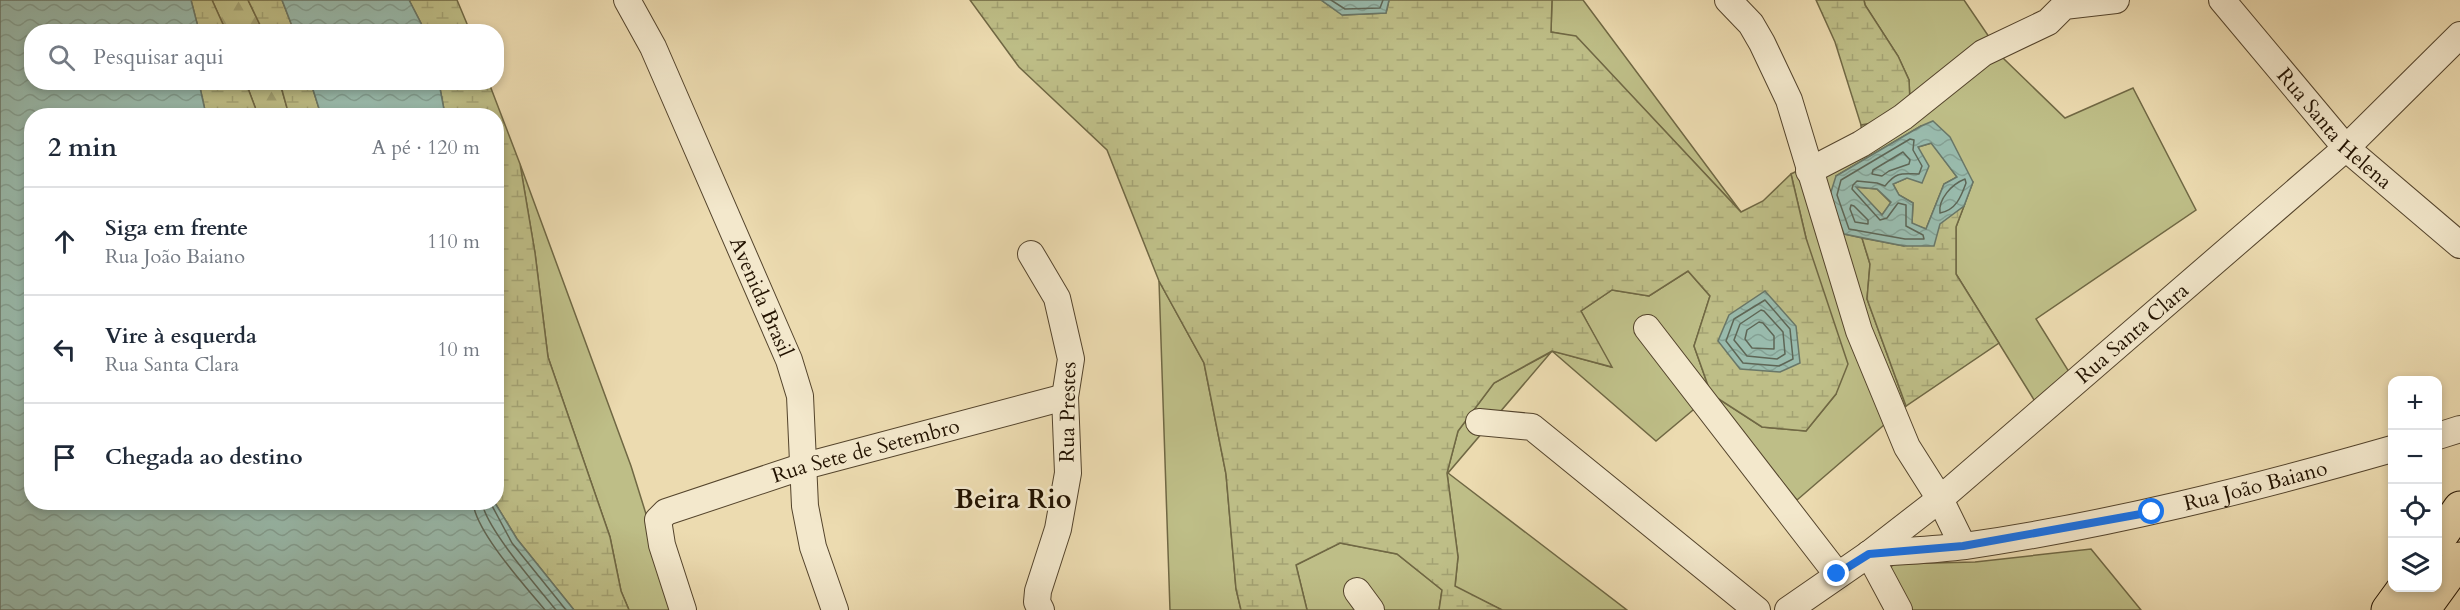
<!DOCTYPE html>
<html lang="pt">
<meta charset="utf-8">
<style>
body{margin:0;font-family:Cardo,serif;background:#f2f2f3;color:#1f2937}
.controls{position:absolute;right:18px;bottom:18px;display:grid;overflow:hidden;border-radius:12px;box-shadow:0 3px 9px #0003}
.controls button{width:54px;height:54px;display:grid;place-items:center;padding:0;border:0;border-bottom:2px solid #e0e1e3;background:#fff;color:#1f2937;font:30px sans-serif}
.stop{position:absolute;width:18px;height:18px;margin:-14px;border:4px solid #1a73e8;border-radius:50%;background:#fff}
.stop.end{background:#1a73e8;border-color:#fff;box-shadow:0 2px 6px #0008}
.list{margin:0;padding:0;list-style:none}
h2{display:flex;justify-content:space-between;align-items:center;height:78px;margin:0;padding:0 24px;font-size:26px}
h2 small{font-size:20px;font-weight:400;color:#747a83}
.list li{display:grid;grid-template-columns:39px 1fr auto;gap:18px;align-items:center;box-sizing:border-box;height:108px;padding:0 24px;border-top:2px solid #e0e1e3}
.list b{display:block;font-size:22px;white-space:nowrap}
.list p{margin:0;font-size:20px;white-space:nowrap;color:#747a83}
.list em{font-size:20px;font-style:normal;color:#747a83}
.icon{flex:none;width:33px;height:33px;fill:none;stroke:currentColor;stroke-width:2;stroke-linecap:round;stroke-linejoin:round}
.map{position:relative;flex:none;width:2460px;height:610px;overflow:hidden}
.search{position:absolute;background:#fff;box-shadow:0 3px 9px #0003;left:24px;top:24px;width:480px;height:66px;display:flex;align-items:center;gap:15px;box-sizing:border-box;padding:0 21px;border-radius:24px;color:#747a83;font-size:22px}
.panel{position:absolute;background:#fff;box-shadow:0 3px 9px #0003;left:24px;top:108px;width:480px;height:402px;border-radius:24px}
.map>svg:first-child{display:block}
.grass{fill:#bebe87;stroke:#706844;stroke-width:1.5}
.forest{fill:url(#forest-firs);stroke:#706844;stroke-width:1.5}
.wetland{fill:url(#wetland-marsh);stroke:#706844;stroke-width:1.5}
.water{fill:url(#water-waves);stroke:#697768;stroke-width:1.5;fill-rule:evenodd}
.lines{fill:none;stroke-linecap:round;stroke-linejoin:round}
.shore{stroke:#5e6656;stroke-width:1.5}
.minor-casing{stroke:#54442c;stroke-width:28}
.major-casing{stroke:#221200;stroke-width:35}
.minor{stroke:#f3e8cc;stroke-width:26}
.major{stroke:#ecdbb0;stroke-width:33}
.route{stroke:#1a73e8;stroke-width:8}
.labels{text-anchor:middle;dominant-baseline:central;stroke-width:5;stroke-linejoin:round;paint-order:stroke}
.street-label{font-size:21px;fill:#221200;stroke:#f3e8cc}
.district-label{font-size:27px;font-weight:bold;fill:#221200;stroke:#f3e8cc}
</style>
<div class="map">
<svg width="2460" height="610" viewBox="0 0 2460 610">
<defs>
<pattern id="forest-firs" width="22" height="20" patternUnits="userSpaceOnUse" patternTransform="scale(1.5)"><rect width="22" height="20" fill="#bebe87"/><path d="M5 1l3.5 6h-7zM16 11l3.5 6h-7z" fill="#a3a273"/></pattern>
<pattern id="wetland-marsh" width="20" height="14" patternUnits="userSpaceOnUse" patternTransform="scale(1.5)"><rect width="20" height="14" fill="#bebe87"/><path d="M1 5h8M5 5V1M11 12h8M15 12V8" fill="none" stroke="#a3a273"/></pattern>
<pattern id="water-waves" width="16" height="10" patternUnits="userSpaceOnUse" patternTransform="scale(1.5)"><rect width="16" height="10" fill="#99bbad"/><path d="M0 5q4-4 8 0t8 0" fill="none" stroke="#84a093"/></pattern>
</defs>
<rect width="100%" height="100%" fill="#ecdbb0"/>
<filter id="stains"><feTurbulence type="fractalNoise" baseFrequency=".00333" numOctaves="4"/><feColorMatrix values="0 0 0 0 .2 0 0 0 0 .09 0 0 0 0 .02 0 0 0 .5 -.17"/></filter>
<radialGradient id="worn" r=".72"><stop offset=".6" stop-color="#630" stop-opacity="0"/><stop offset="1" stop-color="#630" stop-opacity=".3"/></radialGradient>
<g class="grass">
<path d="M1552,0H1583L1741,212L1576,37L1551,32Z"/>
<path d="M1864,0H1964L2004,59L2065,118L2133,88L2196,210L2036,319L2071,375L2036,403L1956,274V227L1973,182L1921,126L1836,176L1844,234L1862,238L1870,264L1867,299L1906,406L1797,500L1711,395L1656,441L1552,351L1448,473L1627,610H1502L1455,587L1458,557L1447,473L1458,431L1494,383L1553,351L1611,367L1581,311L1612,290L1649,296L1688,271L1710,296L1694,346L1711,394L1762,427L1806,431L1836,394L1806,238L1791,174L1862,139L1861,125L1894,119L1910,102L1909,80L1898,56L1865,5Z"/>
<path d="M1932,143L1957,177L1944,184L1926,229L1912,224L1913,203L1899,195L1893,184L1907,178L1918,147Z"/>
<path d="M520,164L631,466L676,610H629L621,591L610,537L548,357L535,253Z"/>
<path d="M1855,187L1877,189L1891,203L1882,215Z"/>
<path d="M1159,281L1204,363L1226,474L1236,589L1241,610H1170Z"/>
<path d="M1340,543L1397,554L1442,590L1439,610H1307L1296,565Z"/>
<path d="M2091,549L2141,610H1911L1886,577L1893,564L1975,562Z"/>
</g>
<g class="forest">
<path d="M212,0H248L263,31H226Z"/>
<path d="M246,83H280L289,115H258Z"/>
</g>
<g class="wetland">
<path d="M191,0H212L226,31H199Z"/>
<path d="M248,0H282L294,31H263Z"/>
<path d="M409,0H457L470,31H425Z"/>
<path d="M970,0H1321L1343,15L1386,13L1389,0H1552L1551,32L1576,36L1741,212L1763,201L1791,174L1806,238L1848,364L1836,394L1806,431L1762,427L1711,394L1694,346L1710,296L1688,271L1649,296L1612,290L1581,311L1612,367L1552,351L1494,383L1458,431L1447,473L1458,557L1455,586L1502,610H1439L1442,590L1397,554L1340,543L1296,565L1307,610H1241L1236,589L1226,474L1204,363L1159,281L1107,150L1019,67Z"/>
<path d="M1816,0H1864L1865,5L1898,56L1909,80L1910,102L1894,119L1861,125L1835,42Z"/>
<path d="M199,83H246L258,115H206Z"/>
<path d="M280,83H311L321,115H289Z"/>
<path d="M439,83H489L520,164L535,253L548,357L610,537L621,591L629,610H574L517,539L495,503L496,116L445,115Z"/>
<path d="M1964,206L1956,227V274L1999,343L1906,406L1867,299L1870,264L1862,238L1904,246Z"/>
</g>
<g class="water">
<path d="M0,0H191L199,31L32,32V82L199,83L206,115L32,116V502L495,503L517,539L574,610H0Z"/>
<path d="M282,0H409L425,31H294Z"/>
<path d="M1321,0H1389L1386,13L1342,15Z"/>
<path d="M311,83H439L445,115H321Z"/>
<path d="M1933,121L1950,137L1973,182L1964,206L1940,224L1934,246H1904L1844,234L1830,195L1836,176L1921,126ZM1931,143L1957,177L1944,184L1926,229L1912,223L1913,203L1899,195L1893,184L1907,178L1922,183L1929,166L1918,147ZM1856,187L1877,189L1891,202L1882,215Z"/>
<path d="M1765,291L1796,326L1800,363L1780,372L1740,369L1718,341L1729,315Z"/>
</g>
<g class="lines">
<g class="shore">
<path d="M1331,0L1345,9L1380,8L1383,0"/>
<path d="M1910,139L1914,140L1913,150L1922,166L1919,174C1902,174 1897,171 1885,186L1877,183L1857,181L1853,185L1852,189L1880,220L1887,218L1898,203L1906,205V226L1923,235L1924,239H1905L1849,229L1837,195L1841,180Z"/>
<path d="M1903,152L1910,160L1909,164L1889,171L1882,176L1872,174L1873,170Z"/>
<path d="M1965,179L1966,183C1961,197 1956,210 1940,213C1938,199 1952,184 1965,179Z"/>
<path d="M1851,205L1854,206L1868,220V224L1855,222L1850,209Z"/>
<path d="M1765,300L1790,329L1793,359L1779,366L1743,363L1726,341L1734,319Z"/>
<path d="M1761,310L1764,311L1783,332L1785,354L1777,359L1747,356L1734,340L1740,324Z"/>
<path d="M1759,322L1763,323L1774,336V349L1752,348L1745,339L1747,330Z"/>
<path d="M473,502C475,531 526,587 545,610"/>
<path d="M482,502C485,527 539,589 556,610"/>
<path d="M490,502L512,543L566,610"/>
</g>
<defs>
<g id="minor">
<path id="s1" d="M627,0L653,47L789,360L800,396L805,506L813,547L835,610"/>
<path d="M1728,0L1751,24L1762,43L1789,100L1859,331L1907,447L1940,499L1963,546"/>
<path id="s2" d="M2222,0L2346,148L2460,245"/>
<path d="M1809,171L1861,144L1903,117L1983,53L2048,22L2064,6L2116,0"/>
<path d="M1031,254L1057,298L1071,359L1065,397L1068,473L1058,529L1038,591L1037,602L1041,610"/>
<path d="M1647,328L1837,574"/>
<path d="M1479,422L1532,427L1757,610"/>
<path d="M2438,436L2460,429"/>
<path id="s3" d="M1869,554C1901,551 1933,550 1965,546C2110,525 2252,489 2392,449"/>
<path d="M1869,554L1899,610"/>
<path d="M1357,591L1371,610"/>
<path id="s4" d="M683,610L662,545L658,520L666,512L801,467L1065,397"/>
<path id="s5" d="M1788,610L1869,554L1940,499L2346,148L2460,35"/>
</g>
<g id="major">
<path d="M2438,540L2460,508"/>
<path d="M2388,610L2404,588"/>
<path d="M2423,610L2460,559"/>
</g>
</defs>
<use href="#minor" class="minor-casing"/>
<use href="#major" class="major-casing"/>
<use href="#minor" class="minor"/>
<use href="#major" class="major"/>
</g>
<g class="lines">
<path class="route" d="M1837,574L1869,554L1963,546L2152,512"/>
</g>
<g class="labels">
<g class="street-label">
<text stroke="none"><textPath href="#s2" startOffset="171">Rua Santa Helena</textPath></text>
<text stroke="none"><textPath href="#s1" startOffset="326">Avenida Brasil</textPath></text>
<text stroke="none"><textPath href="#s5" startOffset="442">Rua Santa Clara</textPath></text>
<text transform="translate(1068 412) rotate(-89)">Rua Prestes</text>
<text stroke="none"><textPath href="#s4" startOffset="314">Rua Sete de Setembro</textPath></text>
<text stroke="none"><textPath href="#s3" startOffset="393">Rua João Baiano</textPath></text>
</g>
<g class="district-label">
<text x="1013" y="499">Beira Rio</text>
</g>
</g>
<rect width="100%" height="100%" filter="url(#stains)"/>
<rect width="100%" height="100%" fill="url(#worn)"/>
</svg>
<div class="controls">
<button>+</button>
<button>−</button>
<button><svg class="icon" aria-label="locate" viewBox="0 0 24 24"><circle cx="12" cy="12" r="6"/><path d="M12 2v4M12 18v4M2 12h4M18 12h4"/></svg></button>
<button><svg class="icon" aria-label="layers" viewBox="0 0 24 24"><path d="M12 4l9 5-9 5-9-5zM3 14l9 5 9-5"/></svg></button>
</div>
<div class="stop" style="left:2152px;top:512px"></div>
<div class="stop end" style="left:1837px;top:574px"></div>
<div class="search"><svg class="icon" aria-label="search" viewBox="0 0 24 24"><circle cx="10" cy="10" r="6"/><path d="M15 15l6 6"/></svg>Pesquisar aqui</div>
<section class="panel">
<h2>2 min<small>A pé · 120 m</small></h2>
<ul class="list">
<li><svg class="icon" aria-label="ahead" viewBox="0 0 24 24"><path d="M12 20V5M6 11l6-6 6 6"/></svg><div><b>Siga em frente</b><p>Rua João Baiano</p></div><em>110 m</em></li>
<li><svg class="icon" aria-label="left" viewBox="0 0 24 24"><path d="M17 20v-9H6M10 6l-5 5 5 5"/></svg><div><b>Vire à esquerda</b><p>Rua Santa Clara</p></div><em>10 m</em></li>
<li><svg class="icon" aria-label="arrive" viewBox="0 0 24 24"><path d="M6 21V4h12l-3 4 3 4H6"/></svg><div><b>Chegada ao destino</b></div></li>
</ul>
</section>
</div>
